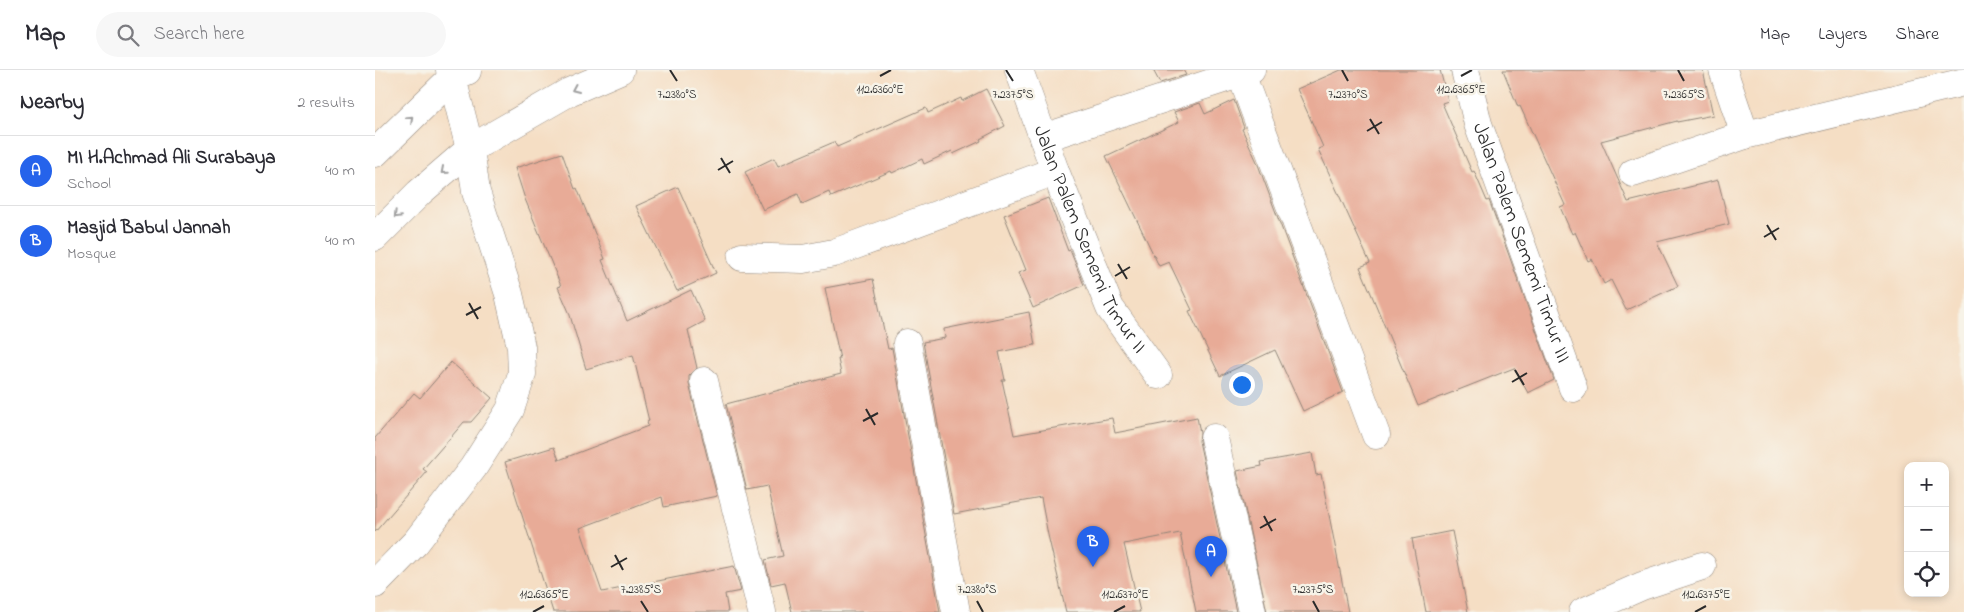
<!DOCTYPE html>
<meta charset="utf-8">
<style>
body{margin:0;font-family:"Indie Flower",sans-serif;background:#f7f7f7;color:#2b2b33}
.controls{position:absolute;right:15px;bottom:15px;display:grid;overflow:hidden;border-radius:10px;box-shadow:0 2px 8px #0003}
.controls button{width:45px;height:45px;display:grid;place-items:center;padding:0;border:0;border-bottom:1px solid #e1e1e2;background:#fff;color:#2b2b33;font:25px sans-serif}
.you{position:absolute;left:866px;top:314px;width:18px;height:18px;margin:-12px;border:4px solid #fff;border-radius:50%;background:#1a73e8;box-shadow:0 0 0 8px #1a73e833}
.badge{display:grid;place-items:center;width:32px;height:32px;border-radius:50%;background:#2563eb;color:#fff;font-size:16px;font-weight:700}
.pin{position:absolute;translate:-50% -41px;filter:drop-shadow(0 1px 2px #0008)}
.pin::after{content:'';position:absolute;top:26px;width:18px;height:15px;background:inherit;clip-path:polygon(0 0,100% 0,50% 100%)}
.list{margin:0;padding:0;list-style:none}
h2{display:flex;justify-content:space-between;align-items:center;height:65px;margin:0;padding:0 20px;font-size:21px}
h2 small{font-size:16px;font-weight:400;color:#7c7c81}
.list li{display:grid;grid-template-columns:32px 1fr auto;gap:15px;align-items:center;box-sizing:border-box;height:70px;padding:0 20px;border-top:1px solid #e1e1e2}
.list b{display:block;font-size:19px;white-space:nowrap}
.list p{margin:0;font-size:16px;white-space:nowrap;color:#7c7c81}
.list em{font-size:16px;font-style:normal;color:#7c7c81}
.icon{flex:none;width:28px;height:28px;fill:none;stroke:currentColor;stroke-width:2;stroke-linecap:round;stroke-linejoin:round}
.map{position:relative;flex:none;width:1589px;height:542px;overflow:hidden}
header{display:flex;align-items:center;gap:30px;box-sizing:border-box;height:70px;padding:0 25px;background:#fff;border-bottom:1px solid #e1e1e2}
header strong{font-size:24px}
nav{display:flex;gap:28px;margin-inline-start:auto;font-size:18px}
.search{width:350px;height:45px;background:#f7f7f7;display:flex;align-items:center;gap:12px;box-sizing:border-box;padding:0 18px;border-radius:28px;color:#7c7c81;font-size:19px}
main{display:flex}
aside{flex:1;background:#fff}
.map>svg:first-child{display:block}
.building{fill:#e8ab97}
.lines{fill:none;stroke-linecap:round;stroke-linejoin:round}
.minor-casing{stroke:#908478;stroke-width:29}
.minor{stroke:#fff;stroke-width:28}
.oneway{stroke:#a0a0a0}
.ticks{fill:none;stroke:#2b2b2b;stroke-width:2}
.labels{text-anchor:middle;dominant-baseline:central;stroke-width:5;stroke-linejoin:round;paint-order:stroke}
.street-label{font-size:21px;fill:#2b2b2b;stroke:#f7f3e8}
.ticks-label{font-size:12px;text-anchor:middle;fill:#2b2b2b;stroke:#f7f3e8;stroke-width:5;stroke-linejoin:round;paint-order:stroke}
</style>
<header>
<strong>Map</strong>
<div class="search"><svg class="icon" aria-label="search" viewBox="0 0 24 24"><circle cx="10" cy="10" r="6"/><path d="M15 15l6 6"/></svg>Search here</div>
<nav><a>Map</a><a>Layers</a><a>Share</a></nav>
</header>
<main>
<aside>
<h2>Nearby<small>2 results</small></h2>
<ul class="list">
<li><span class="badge">A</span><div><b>MI H.Achmad Ali Surabaya</b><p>School</p></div><em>40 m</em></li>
<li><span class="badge">B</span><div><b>Masjid Babul Jannah</b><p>Mosque</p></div><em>40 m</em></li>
</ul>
</aside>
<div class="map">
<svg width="1589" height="542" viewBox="0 0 1589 542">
<rect width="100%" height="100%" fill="#f7f3e8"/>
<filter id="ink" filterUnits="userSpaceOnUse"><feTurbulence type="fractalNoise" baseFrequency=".02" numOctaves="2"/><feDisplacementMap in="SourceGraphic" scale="10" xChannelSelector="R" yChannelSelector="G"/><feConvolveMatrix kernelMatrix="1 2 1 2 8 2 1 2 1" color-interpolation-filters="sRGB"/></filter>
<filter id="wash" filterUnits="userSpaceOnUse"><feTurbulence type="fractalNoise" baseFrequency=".0096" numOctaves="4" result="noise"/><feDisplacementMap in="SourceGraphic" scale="20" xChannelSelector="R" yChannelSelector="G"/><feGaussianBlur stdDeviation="1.12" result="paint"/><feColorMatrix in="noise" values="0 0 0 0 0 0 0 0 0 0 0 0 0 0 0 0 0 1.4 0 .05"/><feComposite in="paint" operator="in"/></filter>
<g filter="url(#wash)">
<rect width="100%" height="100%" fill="#f5dec4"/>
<g id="blocks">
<g class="building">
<path d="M778,0H808L811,5L785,13Z"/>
<path d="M966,0H1065L1073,31L1067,33L1097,102L1099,101L1112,131L1114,130L1179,310L1153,323L1139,298L1043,336L985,197L995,193L943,79L948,77L922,19Z"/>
<path d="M1128,0H1328L1338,45L1302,52V51L1226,71L1253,132L1343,110L1354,154L1282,172L1303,216L1251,240L1236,210L1229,214L1217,189L1213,191L1200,162L1197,164L1185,137L1190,135L1145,36L1143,37Z"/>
<path d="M611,19L630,56L605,69L606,71L578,84L577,81L549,94L547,89L517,103L516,101L456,127L454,122L427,134L423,124L388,140L370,102L399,88L403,96L459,72L462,77L551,38L553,43L586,28L587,31Z"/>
<path d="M859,30L869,58L867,59L882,92L968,322L928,341L900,280L845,306L814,241L817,240L794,192L784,196L731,86L804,52L799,42L825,33L830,44Z"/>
<path d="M187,83L200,119L202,118L230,189L227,190L252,251L316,220L330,251L313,260L322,298L314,306V314L342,426L289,437L287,427L205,458L227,522L359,496L366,521L350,524L353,542H178L130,392L179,377L184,390L273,356L272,352L274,351L258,285L211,299L194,242L183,217L186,216L150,129L140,98Z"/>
<path d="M303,117L341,203L302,221L261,136Z"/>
<path d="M673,128L693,181L695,180L709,215L658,238L643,203L651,200L629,145Z"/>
<path d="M498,209L513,279L517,278L565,542H417L410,512L396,515L390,490L408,486L392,416L372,420L351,334L466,304L463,289H465L450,218Z"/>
<path d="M654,242L660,275L624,282L630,310H627L639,365L737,348L740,363L822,347L825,363L824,371L861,542H821L805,463L749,474L765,542H691L673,465L666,428L579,444L548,272L570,268L569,259Z"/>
<path d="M76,292L117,328L96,352H89L48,399L52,402L0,462V368L39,323L45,328Z"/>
<path d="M937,383L941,405L946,404L973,542H892L862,401L887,396L886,392Z"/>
<path d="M1077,461L1093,542H1051L1037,469Z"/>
</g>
</g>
</g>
<g filter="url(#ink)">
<use href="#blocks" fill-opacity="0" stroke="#908478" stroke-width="1"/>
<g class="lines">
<defs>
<g id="minor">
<path id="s1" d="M644,0L680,101L735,238L783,305"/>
<path id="s2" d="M1090,0L1103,54L1198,318"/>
<path d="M1348,0L1370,65"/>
<path d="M866,4L1001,365"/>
<path d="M668,68L876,0"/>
<path d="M0,83L78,7L92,1"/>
<path d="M1258,103L1370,65L1589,12"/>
<path d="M0,167L44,123L95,79L194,22L245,0"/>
<path d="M367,187L428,189L459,183L680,101"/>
<path d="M532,273L581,542"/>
<path d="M329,311L387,542"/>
<path d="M839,368L877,542"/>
<path d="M0,514L41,472L98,398L135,340L147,304L146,277L134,224L101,122L95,79L75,0"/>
<path d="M1208,542L1267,516L1327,496"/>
</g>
</defs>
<use href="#minor" class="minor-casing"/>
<use href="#minor" class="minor"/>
</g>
<defs><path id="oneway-chevron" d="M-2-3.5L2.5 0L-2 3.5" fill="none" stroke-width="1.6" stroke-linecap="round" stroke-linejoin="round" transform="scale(1.25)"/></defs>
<g class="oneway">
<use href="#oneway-chevron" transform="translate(200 19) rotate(156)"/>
<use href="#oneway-chevron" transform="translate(35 49) rotate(-44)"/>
<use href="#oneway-chevron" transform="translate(69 101) rotate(139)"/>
<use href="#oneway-chevron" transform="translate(22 145) rotate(135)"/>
</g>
</g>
<path class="ticks" d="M295,0L302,11M631,0L638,11M967,0L973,11M1303,0L1309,11M505,6L516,0M1086,6L1097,0M995,49L1004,64M992,61L1007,52M346,88L355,103M343,100L358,91M1392,155L1401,170M1389,167L1404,158M743,194L752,209M740,206L755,197M94,233L103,249M91,245L106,237M1140,300L1149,315M1137,312L1152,303M491,339L500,355M488,351L503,343M889,446L897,461M885,458L901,449M240,485L248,500M236,497L252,488M266,531L273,542M602,531L608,542M938,531L944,542M158,542L169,536M739,542L750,536M1320,542L1331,536"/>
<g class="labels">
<g class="street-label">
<text stroke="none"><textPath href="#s1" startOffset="184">Jalan Palem Sememi Timur II</textPath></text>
<text stroke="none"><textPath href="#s2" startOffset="182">Jalan Palem Sememi Timur III</textPath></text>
</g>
</g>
<g class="ticks-label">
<text x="505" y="23">112.6360°E</text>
<text x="1086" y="23">112.6365°E</text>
<text x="302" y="28">7.2380°S</text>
<text x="638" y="28">7.2375°S</text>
<text x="1309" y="28">7.2365°S</text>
<text x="973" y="28">7.2370°S</text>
<text x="266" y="523">7.2385°S</text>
<text x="602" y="523">7.2380°S</text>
<text x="938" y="523">7.2375°S</text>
<text x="169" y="528">112.6365°E</text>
<text x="750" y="528">112.6370°E</text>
<text x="1331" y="528">112.6375°E</text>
</g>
</svg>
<div class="controls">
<button>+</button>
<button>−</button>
<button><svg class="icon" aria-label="locate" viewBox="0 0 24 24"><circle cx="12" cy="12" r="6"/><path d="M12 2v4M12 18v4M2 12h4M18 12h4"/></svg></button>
</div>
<div class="you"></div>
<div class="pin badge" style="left:836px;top:507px">A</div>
<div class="pin badge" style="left:718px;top:497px">B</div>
</div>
</main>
